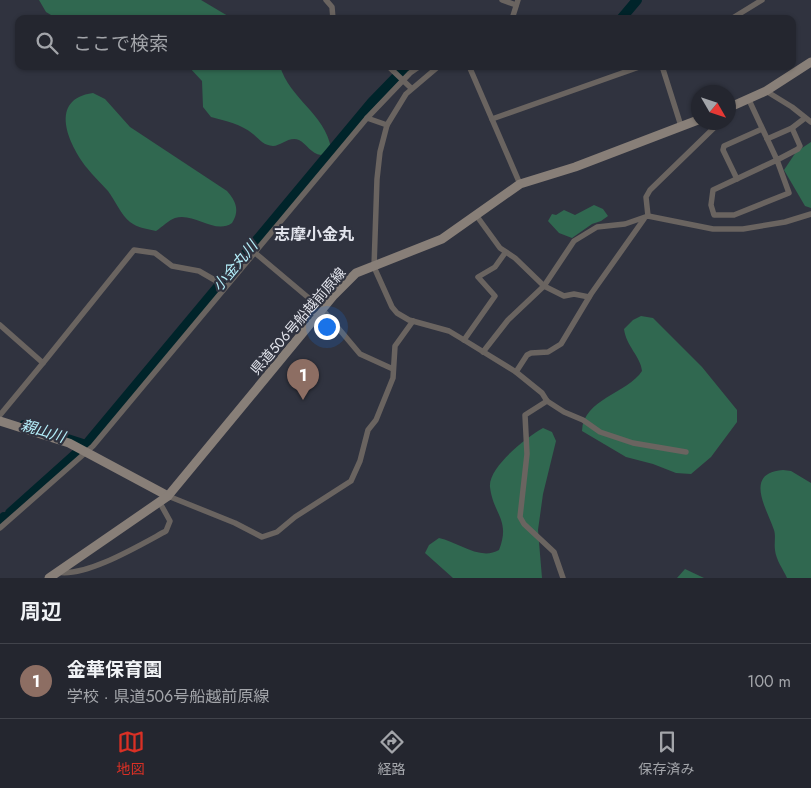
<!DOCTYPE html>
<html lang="ja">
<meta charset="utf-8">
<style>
body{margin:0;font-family:Jost,"Noto Sans JP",sans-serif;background:#30323b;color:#f1f3f6}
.compass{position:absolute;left:691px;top:85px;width:45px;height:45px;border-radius:50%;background:#24262f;box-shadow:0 1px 4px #0004;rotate:129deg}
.you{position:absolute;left:326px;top:326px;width:18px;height:18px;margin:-12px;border:4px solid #fff;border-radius:50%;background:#1a73e8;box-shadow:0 0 0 8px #1a73e833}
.badge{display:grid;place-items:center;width:32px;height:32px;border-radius:50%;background:#d93025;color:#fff;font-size:16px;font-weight:700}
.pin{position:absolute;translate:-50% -41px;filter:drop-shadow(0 1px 2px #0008)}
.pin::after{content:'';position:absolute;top:26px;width:18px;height:15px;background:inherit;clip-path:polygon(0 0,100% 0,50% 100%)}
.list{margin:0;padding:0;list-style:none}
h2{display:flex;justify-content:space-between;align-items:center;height:65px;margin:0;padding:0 20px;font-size:21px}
h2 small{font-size:16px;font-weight:400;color:#a3a5aa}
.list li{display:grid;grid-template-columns:32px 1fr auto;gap:15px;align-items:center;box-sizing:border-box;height:75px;padding:0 20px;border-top:1px solid #41434b}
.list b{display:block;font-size:19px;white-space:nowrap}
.list p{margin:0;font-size:16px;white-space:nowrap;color:#a3a5aa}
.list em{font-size:16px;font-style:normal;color:#a3a5aa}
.icon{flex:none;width:28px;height:28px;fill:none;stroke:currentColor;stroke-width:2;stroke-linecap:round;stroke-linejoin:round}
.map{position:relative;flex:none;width:811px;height:578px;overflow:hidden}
.search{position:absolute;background:#24262f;box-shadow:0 1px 4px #0004;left:15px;right:15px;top:15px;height:55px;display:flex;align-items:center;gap:12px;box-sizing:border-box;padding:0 18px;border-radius:10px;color:#a3a5aa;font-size:19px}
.sheet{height:140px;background:#24262f}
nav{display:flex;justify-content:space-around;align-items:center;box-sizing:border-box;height:70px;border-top:1px solid #41434b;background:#24262f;font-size:14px;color:#a3a5aa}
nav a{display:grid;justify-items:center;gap:2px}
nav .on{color:#d93025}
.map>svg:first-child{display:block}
.green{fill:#306850}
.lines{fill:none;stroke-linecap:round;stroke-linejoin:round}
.river{stroke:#00242a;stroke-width:10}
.street{stroke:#6a6460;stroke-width:5.5}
.secondary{stroke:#887f78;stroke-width:9}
.labels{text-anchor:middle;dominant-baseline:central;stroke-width:4.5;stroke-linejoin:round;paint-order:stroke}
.street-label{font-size:14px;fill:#e2e4ec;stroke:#30333f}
.water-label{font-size:15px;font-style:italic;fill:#b4effa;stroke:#30333f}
.quarter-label{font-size:16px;font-weight:bold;fill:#e2e4ec;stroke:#30333f}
</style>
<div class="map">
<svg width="811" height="578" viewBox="0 0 811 578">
<rect width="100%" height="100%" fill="#30333f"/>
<g class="green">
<path d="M39,0H201L233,19L56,18L46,12Z"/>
<path d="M188,66H280C289,98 325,114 331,148L321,155C311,154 307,144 299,140C289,136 281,146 273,146C264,146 259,139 253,134C241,124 226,121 211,117L203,107L202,81Z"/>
<path d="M93,93L105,99L130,127L227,191C236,201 240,211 232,223C215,235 194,212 175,218C169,220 162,227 156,231C147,229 138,228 130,222C121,215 115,200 108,191C101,183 93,176 87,168C68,144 48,99 93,93Z"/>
<path d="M811,142V208L805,206L784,170L796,152Z"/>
<path d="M594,205L603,209L608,216L601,221L592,224L572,238L559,233L548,221L552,214L556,215L564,210L575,215Z"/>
<path d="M641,316L653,318L702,367L737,410V422L711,457L691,474L676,473L653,464L626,457L582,431C583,399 628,393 642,371C641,357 626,346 624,329L633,320Z"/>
<path d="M543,428L552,432L556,441L543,494L538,530L542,578H453L425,553L429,545L439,538C458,542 480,561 499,550C511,520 493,514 490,487C488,467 527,437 543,428Z"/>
<path d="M783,470L791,471L811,483V578H787C783,569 776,560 775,550C774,543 776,536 774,530C767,509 743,473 783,470Z"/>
<path d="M685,569L704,578H677Z"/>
</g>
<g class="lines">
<g class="river">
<path d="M621,19L637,0"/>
<path d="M24,425L86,445L372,102L407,66"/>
<path d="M10,513L77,453"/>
<path d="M0,521L4,517"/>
</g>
<g class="street">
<path d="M326,0L332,7L333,19"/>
<path d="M502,0L516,5"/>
<path d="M512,19L518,0"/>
<path d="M731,19L762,0"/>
<path d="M388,66L411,88"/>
<path d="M439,66L406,94L387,125L380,152L377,179L374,267L392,307L397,313L409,320L449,331L464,340L516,372L542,393L547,401L564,412L583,420L600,432L633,443L686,452"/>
<path d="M469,66L520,184"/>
<path d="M662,66L681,126"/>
<path d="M766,91L792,107L811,122"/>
<path d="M749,100L777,160L798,149L800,146L792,128"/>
<path d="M367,118L410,73L420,66"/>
<path d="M492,119L642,66"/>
<path d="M767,139L792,128L805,118"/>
<path d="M777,160L789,193L734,215H714L711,205L713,190Z"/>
<path d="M737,179L723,150L724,146L762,129"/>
<path d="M476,215L500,248L515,258L544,286L564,296L574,294L589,297"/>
<path d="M648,216L646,197L650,190L720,122"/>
<path d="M254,252L323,310L360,354L393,369"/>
<path d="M0,325L43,363L134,250L155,253L172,266L199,271L225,286"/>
<path d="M464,340L495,296L478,277L495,267L505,253"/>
<path d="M483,352L508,320L544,286L574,241L597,227L625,224L648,216L713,229H743L785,222L811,214"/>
<path d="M516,372L527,355L531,353L548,352L561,344L591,294L644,219"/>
<path d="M547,401L525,415L527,454L520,517L524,524L554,552L563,578"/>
<path d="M0,415L43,363"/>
<path d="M168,496L235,523L262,537L277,532L295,517L351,481L360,461L368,430L376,420L393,378L395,346L413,321"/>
<path d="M0,528L93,446L367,118L387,125"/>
<path d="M57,572C85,578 140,545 166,531L170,521L160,503"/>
</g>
<g class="secondary">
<path d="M728,108L766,91L811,62"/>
<path d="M0,421L69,443L168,496"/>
<path d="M49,578L168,496L334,295L356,273L442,239L520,184L575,167L698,120"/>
</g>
</g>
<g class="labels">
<g class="street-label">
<text transform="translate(298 321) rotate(-49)">県道506号船越前原線</text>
</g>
<g class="water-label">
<text transform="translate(235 266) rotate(-50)">小金丸川</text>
<text transform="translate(43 431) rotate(17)">親山川</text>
</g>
<g class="quarter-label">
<text x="314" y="234">志摩小金丸</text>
</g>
</g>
</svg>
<svg class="compass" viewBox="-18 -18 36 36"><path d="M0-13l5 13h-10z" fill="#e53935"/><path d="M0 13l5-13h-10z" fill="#a3a5aa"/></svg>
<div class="you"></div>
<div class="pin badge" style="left:303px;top:400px;background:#8d6e63">1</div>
<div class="search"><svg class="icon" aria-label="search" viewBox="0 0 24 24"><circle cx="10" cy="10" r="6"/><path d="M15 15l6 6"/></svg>ここで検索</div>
</div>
<section class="sheet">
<h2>周辺<small></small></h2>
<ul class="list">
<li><span class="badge" style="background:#8d6e63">1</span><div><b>金華保育園</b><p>学校 · 県道506号船越前原線</p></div><em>100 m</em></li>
</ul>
</section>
<nav>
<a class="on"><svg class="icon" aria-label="map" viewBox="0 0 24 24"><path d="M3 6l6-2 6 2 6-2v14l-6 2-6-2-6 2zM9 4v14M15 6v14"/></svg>地図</a>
<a><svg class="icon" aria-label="directions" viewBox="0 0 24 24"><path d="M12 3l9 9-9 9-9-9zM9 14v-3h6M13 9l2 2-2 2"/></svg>経路</a>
<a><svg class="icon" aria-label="saved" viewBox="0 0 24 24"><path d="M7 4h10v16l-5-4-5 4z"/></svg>保存済み</a>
</nav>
